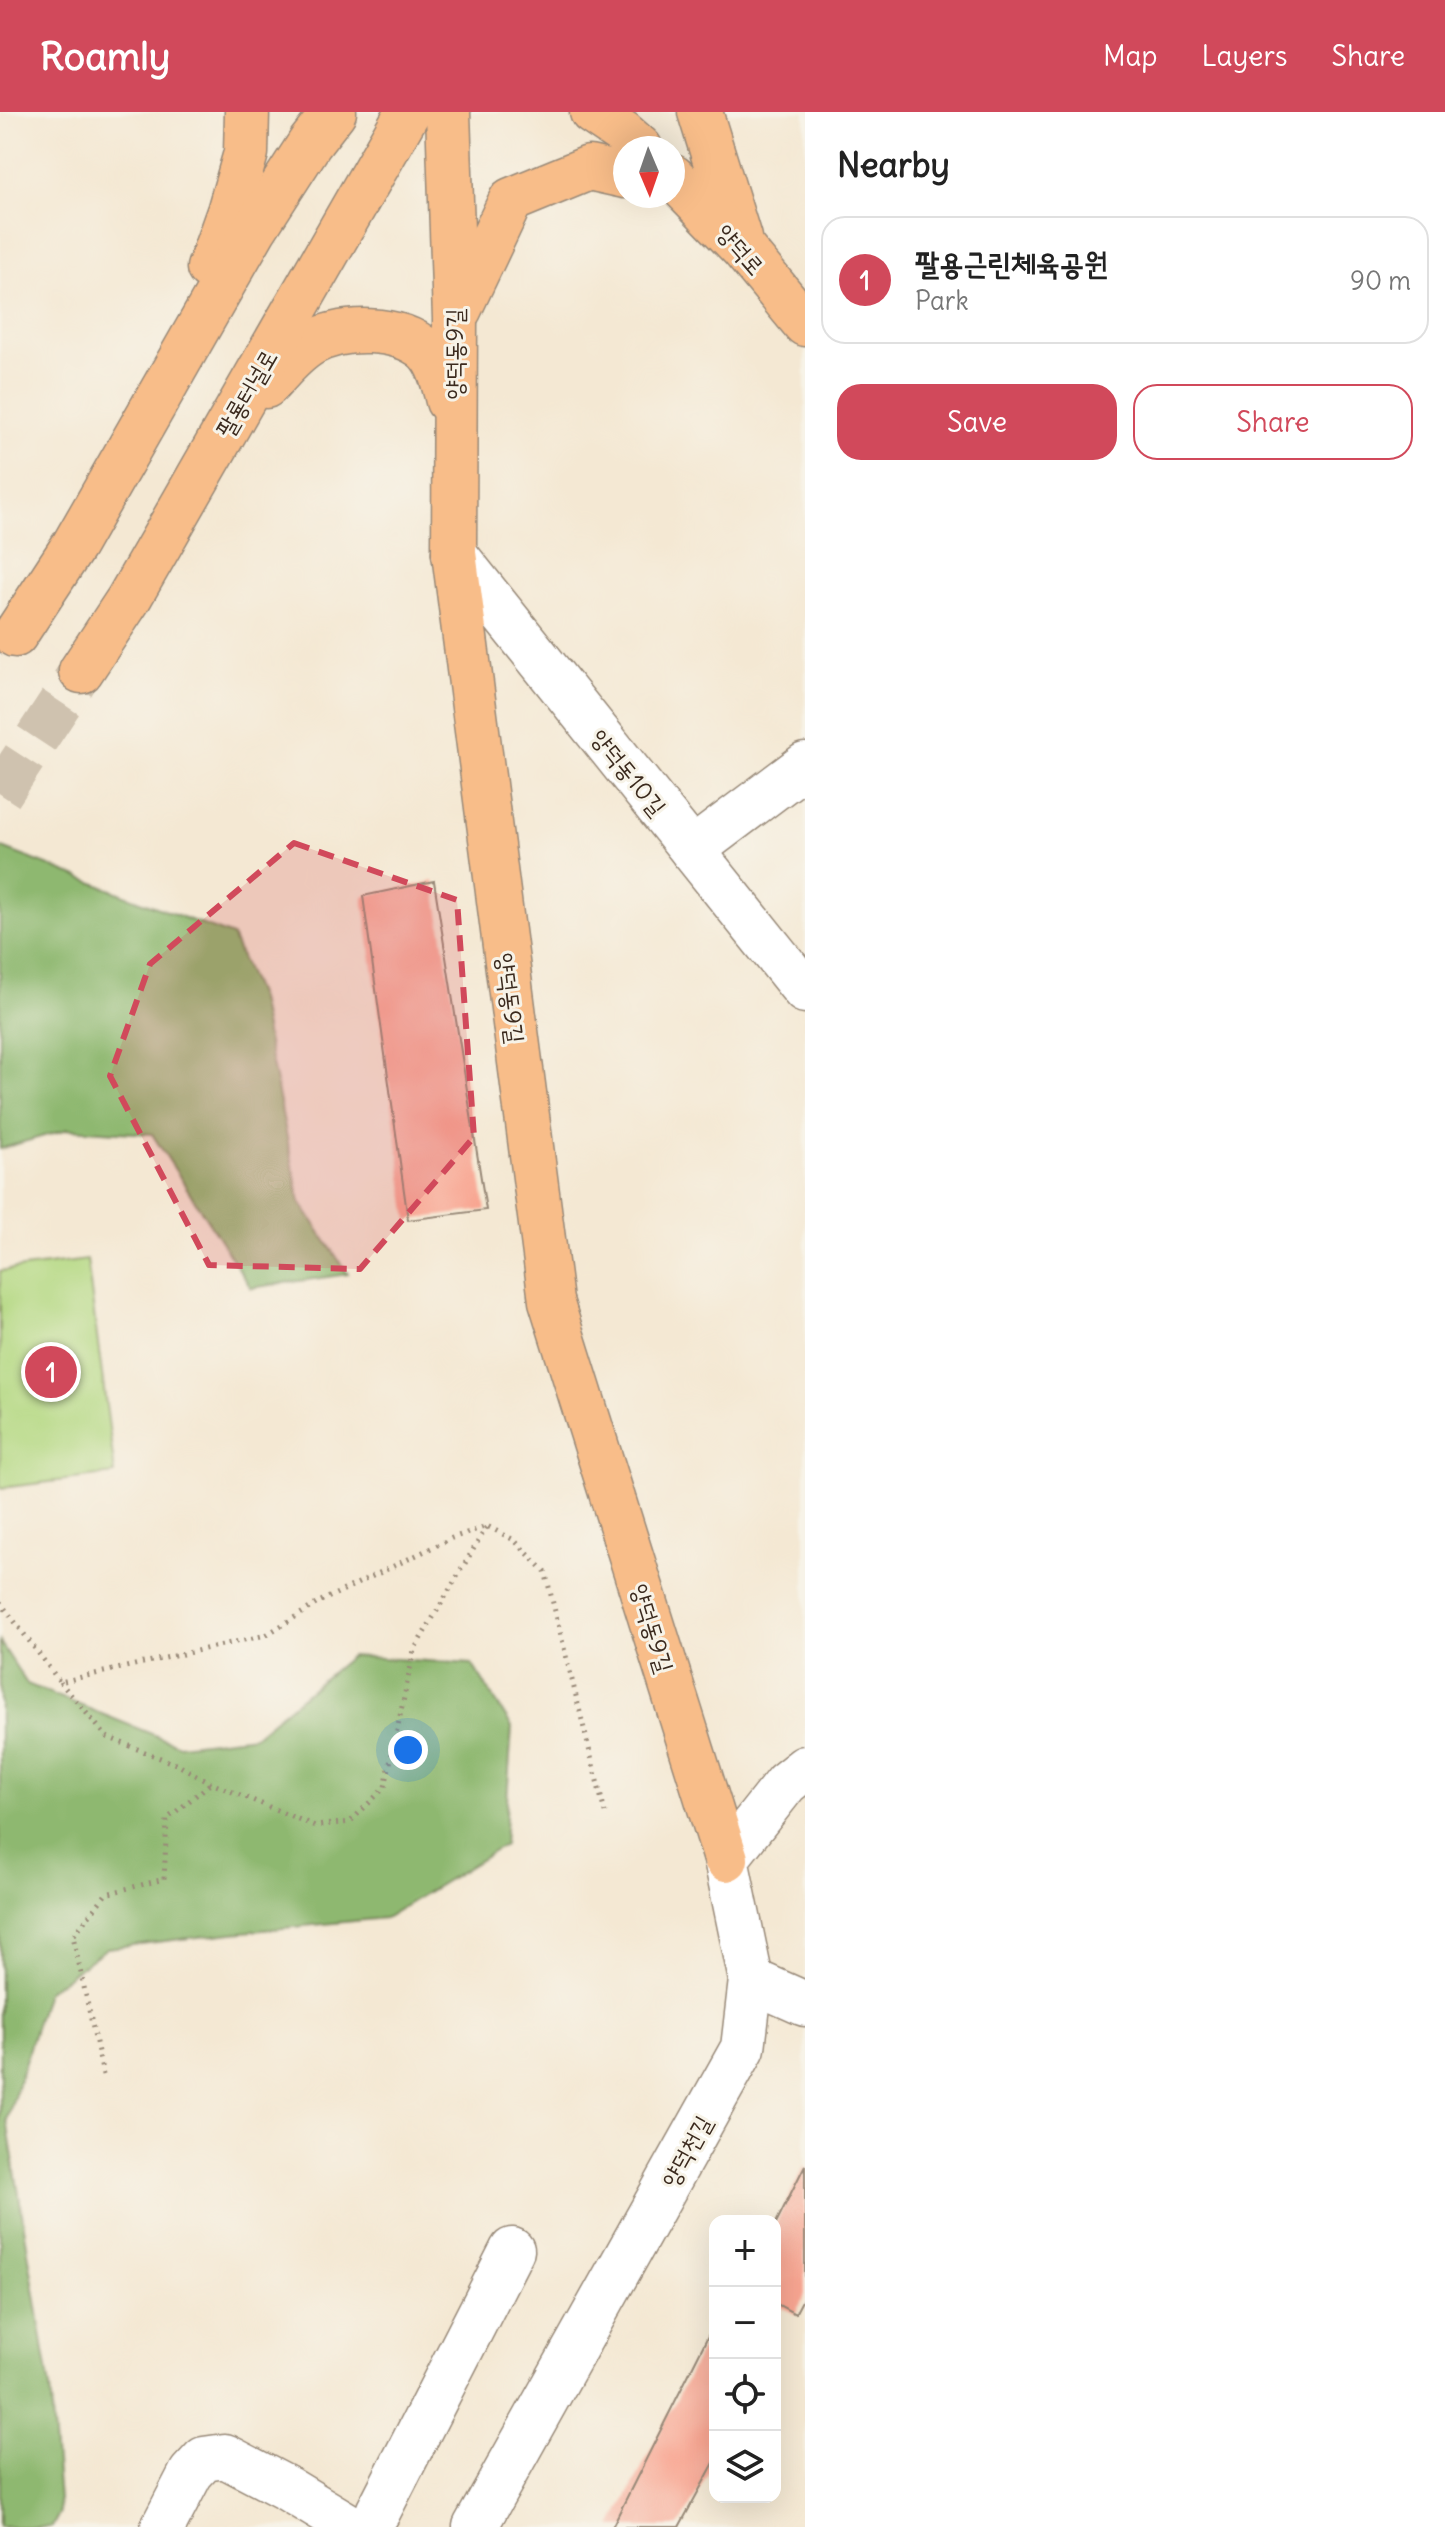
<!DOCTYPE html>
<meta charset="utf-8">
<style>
body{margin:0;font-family:Delius,"Poor Story",sans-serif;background:#f6f6f6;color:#222}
.controls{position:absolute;right:24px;bottom:24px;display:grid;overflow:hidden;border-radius:16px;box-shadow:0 8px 32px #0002}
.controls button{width:72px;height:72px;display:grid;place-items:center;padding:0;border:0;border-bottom:2px solid #e0e0e0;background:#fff;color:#222;font:40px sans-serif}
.compass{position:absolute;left:613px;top:24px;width:72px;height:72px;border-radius:50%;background:#fff;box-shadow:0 8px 32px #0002;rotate:178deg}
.you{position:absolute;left:408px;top:1638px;width:28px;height:28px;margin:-20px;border:6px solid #fff;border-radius:50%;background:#1a73e8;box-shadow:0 0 0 12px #1a73e833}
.badge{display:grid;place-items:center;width:52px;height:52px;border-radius:50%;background:#d1495b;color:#fff;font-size:26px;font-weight:700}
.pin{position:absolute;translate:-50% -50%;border:4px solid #fff;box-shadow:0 2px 8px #0006}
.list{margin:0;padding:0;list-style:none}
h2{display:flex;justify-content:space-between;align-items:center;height:104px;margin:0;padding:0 32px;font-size:34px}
h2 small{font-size:26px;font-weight:400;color:#767676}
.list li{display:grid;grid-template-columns:52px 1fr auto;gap:24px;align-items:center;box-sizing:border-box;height:128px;margin:0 16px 16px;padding:0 16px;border:2px solid #e0e0e0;border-radius:24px}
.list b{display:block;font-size:30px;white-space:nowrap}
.list p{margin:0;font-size:26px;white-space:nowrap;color:#767676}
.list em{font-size:26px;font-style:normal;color:#767676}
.actions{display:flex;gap:16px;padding:24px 32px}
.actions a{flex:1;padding:18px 0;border:2px solid #d1495b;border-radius:24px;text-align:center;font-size:28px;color:#d1495b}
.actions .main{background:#d1495b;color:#fff}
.icon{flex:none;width:44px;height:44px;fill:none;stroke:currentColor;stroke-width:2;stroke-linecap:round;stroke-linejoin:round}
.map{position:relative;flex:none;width:805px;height:2415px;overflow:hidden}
header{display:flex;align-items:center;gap:48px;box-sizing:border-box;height:112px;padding:0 40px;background:#d1495b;color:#fff}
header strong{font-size:38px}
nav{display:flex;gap:44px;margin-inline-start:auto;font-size:28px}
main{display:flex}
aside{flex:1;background:#fff}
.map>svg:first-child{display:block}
.green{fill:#b3d881;stroke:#778150;stroke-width:2}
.forest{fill:#8eb86f;stroke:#647146;stroke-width:2}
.building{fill:#f8a591}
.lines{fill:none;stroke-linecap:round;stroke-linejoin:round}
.major-tunnel{stroke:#cfc2af;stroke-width:44;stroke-dasharray:44 22;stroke-linecap:butt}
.minor-casing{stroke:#988978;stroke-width:47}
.major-casing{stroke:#988978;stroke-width:47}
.path{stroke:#988978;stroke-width:5;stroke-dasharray:2 6;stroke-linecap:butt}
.minor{stroke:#fff;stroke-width:44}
.major{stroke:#f8bd89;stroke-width:44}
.marked{fill:#d1495b;fill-opacity:0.2;stroke:#d1495b;stroke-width:6;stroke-dasharray:16 10;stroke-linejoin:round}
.labels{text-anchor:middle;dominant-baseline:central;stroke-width:6;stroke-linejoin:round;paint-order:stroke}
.street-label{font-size:24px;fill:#3b2a1e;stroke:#f7f3e8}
</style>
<header>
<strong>Roamly</strong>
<nav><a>Map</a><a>Layers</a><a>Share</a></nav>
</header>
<main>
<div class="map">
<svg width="805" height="2415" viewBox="0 0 805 2415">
<rect width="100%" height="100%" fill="#f7f3e8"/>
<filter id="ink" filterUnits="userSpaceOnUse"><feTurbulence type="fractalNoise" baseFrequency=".0125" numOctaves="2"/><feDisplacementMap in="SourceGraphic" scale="16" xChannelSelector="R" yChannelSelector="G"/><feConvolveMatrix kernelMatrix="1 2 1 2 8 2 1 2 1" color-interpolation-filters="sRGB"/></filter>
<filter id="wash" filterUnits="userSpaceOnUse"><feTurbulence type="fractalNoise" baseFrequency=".006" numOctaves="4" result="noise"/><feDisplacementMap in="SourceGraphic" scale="32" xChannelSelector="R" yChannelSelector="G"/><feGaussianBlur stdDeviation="1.8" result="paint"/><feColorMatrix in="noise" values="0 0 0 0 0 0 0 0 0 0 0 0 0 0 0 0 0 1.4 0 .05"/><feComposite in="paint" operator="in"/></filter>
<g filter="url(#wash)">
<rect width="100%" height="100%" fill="#f4e8d3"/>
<path class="green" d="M87,1148L115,1362L0,1376V1159Z"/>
<g class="forest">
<path d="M0,735L232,824L259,887L300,1090L348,1162L251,1176L152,1022L68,1017L0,1037Z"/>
<path d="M0,1530L27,1572L179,1633L254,1624L351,1544L472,1552L512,1615L504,1733L385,1806L223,1822L107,1836L46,1880L7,2008L50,2276L60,2400L52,2415H0Z"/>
</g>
<g id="blocks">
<g class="building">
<path d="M434,769L486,1098L408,1108L363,784Z"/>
<path d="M805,2053V2183L795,2202L775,2191V2113Z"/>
<path d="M715,2210V2349L679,2415H612Z"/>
</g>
</g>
</g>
<g filter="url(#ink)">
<use href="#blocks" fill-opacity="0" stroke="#988978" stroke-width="2"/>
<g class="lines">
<path class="major-tunnel" d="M0,682L81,559"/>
<defs>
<g id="minor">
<path d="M454,441L805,879"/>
<path d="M692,738L805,653"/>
<path d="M751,1868L805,1892"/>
<path d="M378,2400L512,2138"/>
<path d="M163,2415L191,2361L204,2347L225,2344L288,2377L351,2415"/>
<path d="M475,2415L743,1936L751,1868L726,1747L786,1671L805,1656"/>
</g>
<g id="major">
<path d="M448,0L455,207L454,441L551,1189L726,1747"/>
<path d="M592,0L623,21L640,36"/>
<path d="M700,0L739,126"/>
<path d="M673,65L742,136L805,212"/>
<path d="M209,156L229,100L246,41L247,0"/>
<path d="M459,198L511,88L589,56L625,64"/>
<path d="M266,274C281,259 293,242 312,231C343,214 398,214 426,238C439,250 444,272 448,289"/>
<path d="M15,523L74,433L254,118L310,31L334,0"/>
<path d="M81,559L128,488L408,0"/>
</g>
</defs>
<use href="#minor" class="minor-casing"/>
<use href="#major" class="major-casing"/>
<g class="path">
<path d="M0,1490L60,1570L266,1523L321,1489L452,1426L487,1414L514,1428L545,1459L605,1701"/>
<path d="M60,1570L107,1625L178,1653L211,1671L315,1714L350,1710L385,1675L414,1538L487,1414"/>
<path d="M103,1963L73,1824L106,1782L164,1767L167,1707L211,1671"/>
</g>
<use href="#minor" class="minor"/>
<use href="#major" class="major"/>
</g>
</g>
<path class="marked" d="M294,731L457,788L474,1025L360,1157L209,1153L110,964L150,852Z"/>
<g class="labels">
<g class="street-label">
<text transform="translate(741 137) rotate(49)">양덕로</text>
<text transform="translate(454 242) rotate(-90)">양덕동9길</text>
<text transform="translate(246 281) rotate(-60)">팔룡터널로</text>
<text transform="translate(629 660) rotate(51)">양덕동10길</text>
<text transform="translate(511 886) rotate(83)">양덕동9길</text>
<text transform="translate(653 1516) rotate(73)">양덕동9길</text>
<text transform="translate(686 2039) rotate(-61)">양덕천길</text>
</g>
</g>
</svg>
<div class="controls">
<button>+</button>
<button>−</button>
<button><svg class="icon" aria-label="locate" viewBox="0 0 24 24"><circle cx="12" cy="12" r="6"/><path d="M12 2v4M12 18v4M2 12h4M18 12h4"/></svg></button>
<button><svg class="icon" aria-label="layers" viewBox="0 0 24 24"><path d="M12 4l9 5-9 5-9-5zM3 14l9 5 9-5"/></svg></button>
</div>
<svg class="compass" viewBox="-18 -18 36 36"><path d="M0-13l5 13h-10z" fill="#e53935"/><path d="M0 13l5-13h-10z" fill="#767676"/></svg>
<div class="you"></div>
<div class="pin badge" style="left:51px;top:1260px">1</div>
</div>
<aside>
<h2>Nearby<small></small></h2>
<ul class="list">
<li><span class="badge">1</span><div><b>팔용근린체육공원</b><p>Park</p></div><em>90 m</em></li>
</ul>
<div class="actions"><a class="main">Save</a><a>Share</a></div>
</aside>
</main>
